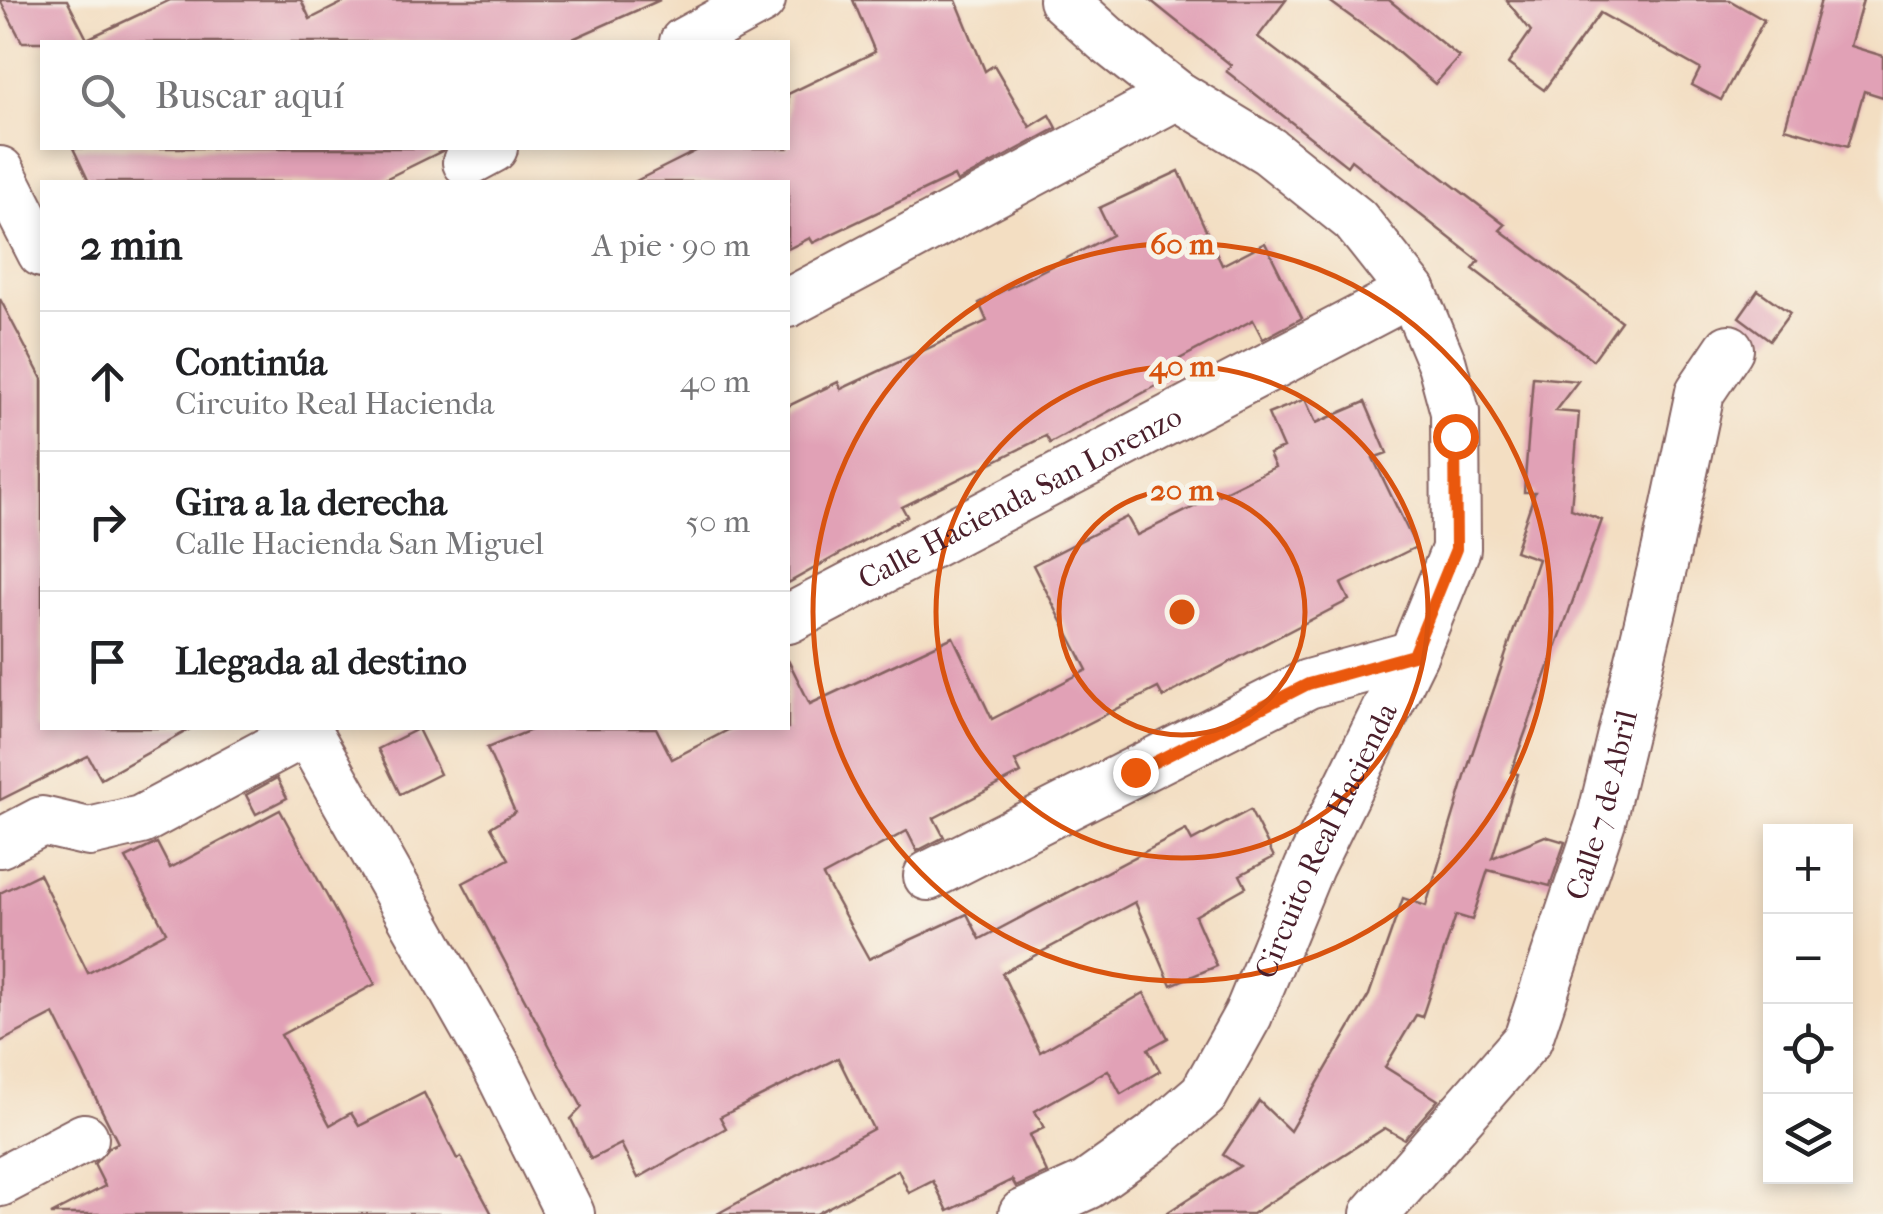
<!DOCTYPE html>
<html lang="es">
<meta charset="utf-8">
<style>
body{margin:0;font-family:"IM FELL French Canon",serif;background:#f6f6f6;color:#202124}
.controls{position:absolute;right:30px;bottom:30px;display:grid;overflow:hidden;border-radius:0px;box-shadow:0 5px 15px #0003}
.controls button{width:90px;height:90px;display:grid;place-items:center;padding:0;border:0;border-bottom:2px solid #e0e0e0;background:#fff;color:#202124;font:50px sans-serif}
.stop{position:absolute;width:30px;height:30px;margin:-22px;border:8px solid #ea580c;border-radius:50%;background:#fff}
.stop.end{background:#ea580c;border-color:#fff;box-shadow:0 2px 10px #0008}
.list{margin:0;padding:0;list-style:none}
h2{display:flex;justify-content:space-between;align-items:center;height:130px;margin:0;padding:0 40px;font-size:42px}
h2 small{font-size:32px;font-weight:400;color:#757577}
.list li{display:grid;grid-template-columns:65px 1fr auto;gap:30px;align-items:center;box-sizing:border-box;height:140px;padding:0 40px;border-top:2px solid #e0e0e0}
.list b{display:block;font-size:38px;white-space:nowrap}
.list p{margin:0;font-size:32px;white-space:nowrap;color:#757577}
.list em{font-size:32px;font-style:normal;color:#757577}
.icon{flex:none;width:55px;height:55px;fill:none;stroke:currentColor;stroke-width:2;stroke-linecap:round;stroke-linejoin:round}
.map{position:relative;flex:none;width:1883px;height:1214px;overflow:hidden}
.search{position:absolute;background:#fff;box-shadow:0 5px 15px #0003;left:40px;top:40px;width:750px;height:110px;display:flex;align-items:center;gap:25px;box-sizing:border-box;padding:0 35px;border-radius:0px;color:#757577;font-size:38px}
.panel{position:absolute;background:#fff;box-shadow:0 5px 15px #0003;left:40px;top:180px;width:750px;height:550px;border-radius:0px}
.map>svg:first-child{display:block}
.building{fill:#e1a1b6}
.lines{fill:none;stroke-linecap:round;stroke-linejoin:round}
.minor-casing{stroke:#856260;stroke-width:52}
.minor{stroke:#fff;stroke-width:48}
.route{stroke:#ea580c;stroke-width:12}
.ring{fill:none;stroke:#d8530f;stroke-width:5}
.labels{text-anchor:middle;dominant-baseline:central;stroke-width:10;stroke-linejoin:round;paint-order:stroke}
.street-label{font-size:30px;fill:#4a1f2b;stroke:#f7f3e8}
.centre{fill:#d8530f;stroke:#f7f3e8;stroke-width:5}
.ring-label{font-size:30px;text-anchor:middle;font-weight:bold;fill:#d8530f;stroke:#f7f3e8;stroke-width:10;stroke-linejoin:round;paint-order:stroke}
</style>
<div class="map">
<svg width="1883" height="1214" viewBox="0 0 1883 1214">
<rect width="100%" height="100%" fill="#f7f3e8"/>
<filter id="ink" filterUnits="userSpaceOnUse"><feTurbulence type="fractalNoise" baseFrequency=".01" numOctaves="2"/><feDisplacementMap in="SourceGraphic" scale="20" xChannelSelector="R" yChannelSelector="G"/><feConvolveMatrix kernelMatrix="1 2 1 2 8 2 1 2 1" color-interpolation-filters="sRGB"/></filter>
<filter id="wash" filterUnits="userSpaceOnUse"><feTurbulence type="fractalNoise" baseFrequency=".0048" numOctaves="4" result="noise"/><feDisplacementMap in="SourceGraphic" scale="40" xChannelSelector="R" yChannelSelector="G"/><feGaussianBlur stdDeviation="2.25" result="paint"/><feColorMatrix in="noise" values="0 0 0 0 0 0 0 0 0 0 0 0 0 0 0 0 0 1.4 0 .05"/><feComposite in="paint" operator="in"/></filter>
<g filter="url(#wash)">
<rect width="100%" height="100%" fill="#f3dec2"/>
<g id="blocks">
<g class="building">
<path d="M0,0H67L87,39L170,0H301L310,19L348,0H660L566,42H22Z"/>
<path d="M853,0H956L985,71L994,65L1030,127L1050,115L1057,128L957,182L954,176L813,243L810,238L788,249V182H634L702,148H788V94L875,52Z"/>
<path d="M1150,0H1286L1258,37L1505,225L1500,230L1621,321L1593,360L1473,269L1479,261L1351,160L1347,166L1226,71L1231,65Z"/>
<path d="M1328,0H1389L1459,57L1435,84L1387,43Z"/>
<path d="M1506,0H1729L1764,20L1721,100L1692,85L1700,69L1600,13L1544,90L1508,64L1531,31Z"/>
<path d="M1821,0H1863L1850,46L1883,56V97L1864,91L1848,146L1785,128Z"/>
<path d="M73,148H444L442,151L379,182H89Z"/>
<path d="M1179,171L1222,265L1265,243L1302,318L1263,339L1253,320L1174,362L1180,373L1050,443L1046,436L902,507L907,516L788,583V406L838,382L841,389L987,321L979,303L1112,235L1099,208Z"/>
<path d="M1758,290L1790,313L1770,340L1739,317Z"/>
<path d="M0,299L42,379V728H192L101,779L88,756L0,800Z"/>
<path d="M1533,377L1578,381L1555,411L1579,413L1571,509L1602,520L1511,772L1518,774L1492,858L1545,836L1565,842L1550,886L1488,870L1472,920L1456,915L1422,1017L1416,1015L1385,1067L1438,1100L1404,1139L1385,1128L1252,1214H1165L1240,1166L1223,1155L1259,1101L1290,1131L1369,995L1403,898L1426,906L1471,757L1538,559L1515,551L1535,492H1524Z"/>
<path d="M1305,399L1316,423L1365,402L1387,453L1373,458L1416,547L1341,584L1349,600L1163,697L1158,688L1015,761L1021,773L934,818L944,837L917,851L907,831L823,876L869,959L967,914L980,939L1186,830L1192,841L1250,810L1274,857L1240,875L1246,887L1195,916L1217,966L1171,985L1135,902L1002,973L1040,1052L1144,993L1168,1038L1148,1049L1160,1071L1121,1094L1108,1070L1035,1111L1044,1128L1029,1135L1047,1173L1016,1187L1012,1180L948,1211L933,1181L909,1193L898,1170L816,1214H717L873,1129L838,1058L720,1117L726,1128L638,1178L621,1144L591,1159L571,1119L582,1107L463,883L509,859L491,827L515,812L487,748L536,728H656L672,759L732,728H788V660L810,704L953,637L992,719L1087,670L1033,565L1127,517L1137,535L1275,467L1269,454L1283,448L1268,414Z"/>
<path d="M418,729L440,774L400,794L378,749Z"/>
<path d="M277,778L287,798L256,814L246,795Z"/>
<path d="M280,810L375,984L281,1035L330,1125L351,1113L359,1126L424,1093L457,1159L461,1157L492,1214H51L105,1186L94,1164L109,1147L118,1143L54,1014L0,1042V893L39,874L88,973L166,932L126,858L157,843L170,868Z"/>
</g>
</g>
</g>
<g filter="url(#ink)">
<use href="#blocks" fill-opacity="0" stroke="#856260" stroke-width="2.5"/>
<g class="lines">
<defs>
<g id="minor">
<path d="M684,42L761,0"/>
<path d="M467,162L493,148"/>
<path d="M0,171L42,253"/>
<path d="M788,303L1177,95"/>
<path id="s1" d="M788,619L1412,292"/>
<path d="M305,728L498,1069L570,1214"/>
<path d="M0,843L42,821L89,832L141,820L307,731"/>
<path d="M928,876L1308,684L1413,655"/>
<path d="M0,1182L84,1138"/>
<path id="s2" d="M1023,1214L1087,1185L1153,1138L1204,1094L1248,1015L1309,867L1413,655L1456,549L1455,412L1442,364L1412,292L1355,220L1269,151L1177,95L1106,39L1063,0"/>
<path id="s3" d="M1375,1214L1528,1039L1601,821L1666,552L1700,392L1729,349"/>
</g>
</defs>
<use href="#minor" class="minor-casing"/>
<use href="#minor" class="minor"/>
</g>
</g>
<g class="lines" filter="url(#ink)">
<path class="route" d="M1135,772L1308,684L1413,655L1456,549L1455,436"/>
</g>
<g class="ring">
<circle cx="1182" cy="612" r="123"/>
<circle cx="1182" cy="612" r="246"/>
<circle cx="1182" cy="612" r="369"/>
</g>
<g class="labels">
<g class="street-label">
<text stroke="none"><textPath href="#s1" startOffset="262">Calle Hacienda San Lorenzo</textPath></text>
<text stroke="none"><textPath href="#s3" startOffset="478">Calle 7 de Abril</textPath></text>
<text stroke="none"><textPath href="#s2" startOffset="500">Circuito Real Hacienda</textPath></text>
</g>
</g>
<circle cx="1182" cy="612" r="15" class="centre"/>
<g class="ring-label">
<text x="1182" y="254">60 m</text>
<text x="1182" y="376">40 m</text>
<text x="1182" y="500">20 m</text>
</g>
</svg>
<div class="controls">
<button>+</button>
<button>−</button>
<button><svg class="icon" aria-label="locate" viewBox="0 0 24 24"><circle cx="12" cy="12" r="6"/><path d="M12 2v4M12 18v4M2 12h4M18 12h4"/></svg></button>
<button><svg class="icon" aria-label="layers" viewBox="0 0 24 24"><path d="M12 4l9 5-9 5-9-5zM3 14l9 5 9-5"/></svg></button>
</div>
<div class="stop" style="left:1455px;top:436px"></div>
<div class="stop end" style="left:1135px;top:772px"></div>
<div class="search"><svg class="icon" aria-label="search" viewBox="0 0 24 24"><circle cx="10" cy="10" r="6"/><path d="M15 15l6 6"/></svg>Buscar aquí</div>
<section class="panel">
<h2>2 min<small>A pie · 90 m</small></h2>
<ul class="list">
<li><svg class="icon" aria-label="ahead" viewBox="0 0 24 24"><path d="M12 20V5M6 11l6-6 6 6"/></svg><div><b>Continúa</b><p>Circuito Real Hacienda</p></div><em>40 m</em></li>
<li><svg class="icon" aria-label="right" viewBox="0 0 24 24"><path d="M7 20v-9h11M14 6l5 5-5 5"/></svg><div><b>Gira a la derecha</b><p>Calle Hacienda San Miguel</p></div><em>50 m</em></li>
<li><svg class="icon" aria-label="arrive" viewBox="0 0 24 24"><path d="M6 21V4h12l-3 4 3 4H6"/></svg><div><b>Llegada al destino</b></div></li>
</ul>
</section>
</div>
